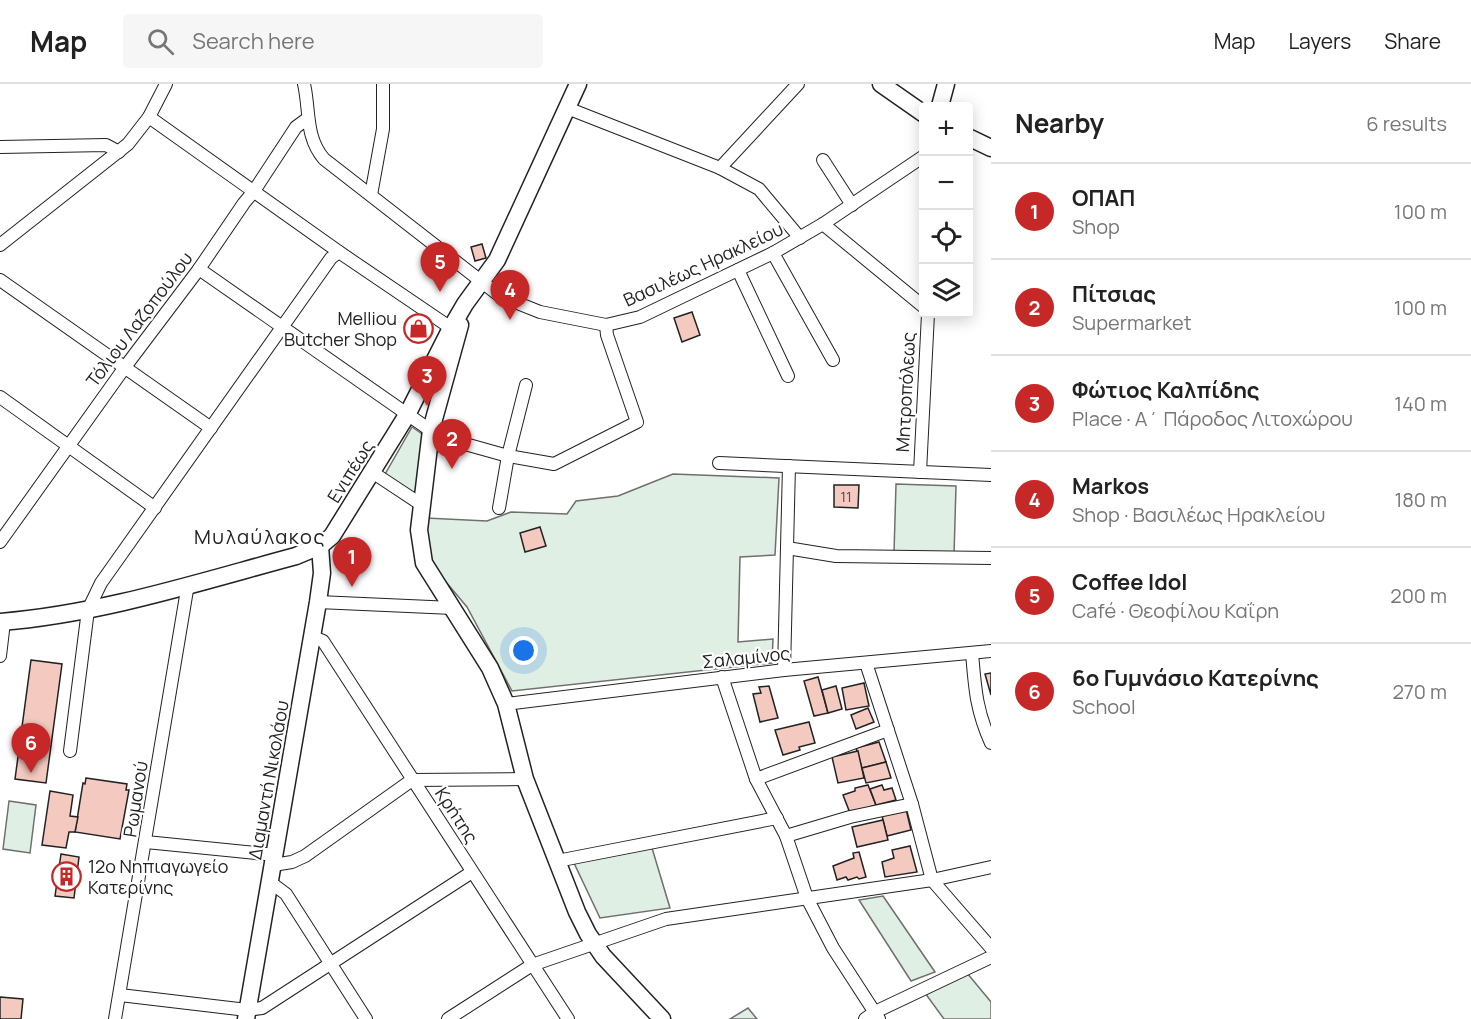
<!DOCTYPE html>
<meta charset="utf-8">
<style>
body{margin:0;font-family:Manrope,sans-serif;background:#f6f6f6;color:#222}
.controls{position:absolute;right:18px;top:18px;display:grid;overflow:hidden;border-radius:6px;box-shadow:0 3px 15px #0003}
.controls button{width:54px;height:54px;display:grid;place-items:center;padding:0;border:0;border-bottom:2px solid #e0e0e0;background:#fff;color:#222;font:30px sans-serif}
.you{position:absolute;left:524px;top:567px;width:21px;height:21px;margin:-15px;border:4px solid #fff;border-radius:50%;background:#1a73e8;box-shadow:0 0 0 9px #1a73e833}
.badge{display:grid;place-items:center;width:39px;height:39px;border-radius:50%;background:#c62828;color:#fff;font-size:20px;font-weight:700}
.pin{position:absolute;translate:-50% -50px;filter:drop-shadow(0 2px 3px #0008)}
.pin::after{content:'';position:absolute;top:32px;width:21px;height:18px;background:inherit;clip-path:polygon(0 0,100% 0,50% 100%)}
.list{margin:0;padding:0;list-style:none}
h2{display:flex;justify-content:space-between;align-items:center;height:78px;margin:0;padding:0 24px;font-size:26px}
h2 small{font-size:20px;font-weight:400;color:#767676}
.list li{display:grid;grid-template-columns:39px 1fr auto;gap:18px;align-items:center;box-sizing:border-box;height:96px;padding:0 24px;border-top:2px solid #e0e0e0}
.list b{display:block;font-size:22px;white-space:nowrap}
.list p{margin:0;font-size:20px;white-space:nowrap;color:#767676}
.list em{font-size:20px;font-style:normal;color:#767676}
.icon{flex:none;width:33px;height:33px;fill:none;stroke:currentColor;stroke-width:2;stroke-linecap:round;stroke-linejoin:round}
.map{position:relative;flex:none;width:991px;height:935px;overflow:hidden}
header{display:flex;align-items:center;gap:36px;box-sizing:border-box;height:84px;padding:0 30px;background:#fff;border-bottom:2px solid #e0e0e0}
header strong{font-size:28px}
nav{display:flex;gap:33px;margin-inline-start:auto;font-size:21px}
.search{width:420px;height:54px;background:#f6f6f6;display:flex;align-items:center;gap:15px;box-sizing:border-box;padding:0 21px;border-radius:6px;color:#767676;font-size:22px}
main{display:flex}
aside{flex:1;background:#fff}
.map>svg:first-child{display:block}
.green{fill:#e0efe3;stroke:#6f6f6f;stroke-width:1.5}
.building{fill:#f3c9c0;stroke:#222;stroke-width:1.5}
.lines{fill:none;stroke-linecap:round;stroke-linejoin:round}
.street-casing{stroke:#222;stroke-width:14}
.secondary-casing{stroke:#222;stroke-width:19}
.street{stroke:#fff;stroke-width:12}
.secondary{stroke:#fff;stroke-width:16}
.labels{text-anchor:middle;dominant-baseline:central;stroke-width:4.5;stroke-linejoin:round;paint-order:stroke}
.number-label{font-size:15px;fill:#564c4a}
.street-label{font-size:18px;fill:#222;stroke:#fff}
.poi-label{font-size:18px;fill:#222;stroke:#fff;text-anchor:end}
.neighbourhood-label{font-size:20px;letter-spacing:1.5px;fill:#222;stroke:#fff}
</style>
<header>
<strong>Map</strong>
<div class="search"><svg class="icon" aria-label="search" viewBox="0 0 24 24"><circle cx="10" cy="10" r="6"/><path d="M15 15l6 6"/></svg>Search here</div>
<nav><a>Map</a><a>Layers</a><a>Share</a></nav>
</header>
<main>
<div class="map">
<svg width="991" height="935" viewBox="0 0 991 935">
<rect width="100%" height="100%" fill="#fff"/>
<g class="green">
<path d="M412,343L425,352L418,414L384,392Z"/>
<path d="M673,390L779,394L775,471L740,473L738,558L773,555L772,579L512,607L467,523L435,485L427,470L426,434L487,437L511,428L567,430L576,417L618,412Z"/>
<path d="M896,400L956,402L954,471L894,469Z"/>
<path d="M9,717L36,721L30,769L3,765Z"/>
<path d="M652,764L670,824L600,834L574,779Z"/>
<path d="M883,812L935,888L911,897L859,816Z"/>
<path d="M967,889L991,918V935H944L925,909Z"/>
<path d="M748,924L757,935H730Z"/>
</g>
<g class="building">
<path d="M482,160L486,174L475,177L471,163Z"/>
<path d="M692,228L700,251L682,258L674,234Z"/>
<path d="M834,401H859L858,424L834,423Z"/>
<path d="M540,443L546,462L525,468L520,449Z"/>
<path d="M31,576L62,580L46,699L15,695Z"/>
<path d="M991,589V611L985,590Z"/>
<path d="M818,593L828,629L814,632L804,597Z"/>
<path d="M864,599L869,622L846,626L842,604Z"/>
<path d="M769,602L778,634L760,638L753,610L761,609L759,603Z"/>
<path d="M836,602L842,625L828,629L822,606Z"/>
<path d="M868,624L874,638L856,645L851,631Z"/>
<path d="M809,638L815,659L799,663L800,666L783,671L775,646Z"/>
<path d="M879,658L886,678L862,684L856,664Z"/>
<path d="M858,667L864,694L838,699L832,673Z"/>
<path d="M886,678L891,694L866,699L862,684Z"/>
<path d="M86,694L127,700L126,706H129L120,755L75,748L83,699L85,700Z"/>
<path d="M868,701L876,721L850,729L843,711L855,707V704Z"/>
<path d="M882,701L884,706L892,704L896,716L876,721L870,705Z"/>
<path d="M50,707L73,711L70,732L78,733L75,748H69L66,764L42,761Z"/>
<path d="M906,725L911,746L887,752L882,732Z"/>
<path d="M883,736L888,756L857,763L852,743Z"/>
<path d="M910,762L917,788L885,793L882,778L894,774L892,766Z"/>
<path d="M859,768L866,793L859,795L857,793L848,796L846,793L837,796L833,782L854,774L853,769Z"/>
<path d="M61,770L79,773L74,814L55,812Z"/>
<path d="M0,913L23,915L21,935H0Z"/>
</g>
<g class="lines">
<defs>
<g id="street">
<path d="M304,0C310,26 305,53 324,75L500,212L540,228L606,241L640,233L773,169L823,140L924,72"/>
<path d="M567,24L720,84L759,105L800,154"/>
<path d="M149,33L339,168L451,244"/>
<path d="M0,63L106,61L119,68"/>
<path d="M823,76L852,121"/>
<path d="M720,84L798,0"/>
<path d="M371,111L383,45V0"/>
<path d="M823,140L924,223"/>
<path d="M0,161L128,60L149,33L166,0"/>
<path d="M773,169L833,276"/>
<path d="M199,185L440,353L508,372L554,380L637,338L607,251L606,241"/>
<path d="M738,186L788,292"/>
<path d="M0,196L211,344"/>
<path d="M0,313L155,424"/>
<path d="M719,379L991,391"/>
<path d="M372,388L422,421"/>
<path d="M920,388L928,230"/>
<path d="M499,424L508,372L526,301"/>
<path d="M0,458L125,283L199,185L244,119L254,107L296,43L307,35"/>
<path d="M787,464L836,472L991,474"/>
<path d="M318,518L453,524"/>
<path d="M311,552L323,557L568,935"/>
<path d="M972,569C975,604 976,626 991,659"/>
<path d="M0,572L4,538"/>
<path d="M866,579L912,720L932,796L991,864"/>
<path d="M784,586L789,382"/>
<path d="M722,593L756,695L786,752L807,814L833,864L879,935"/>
<path d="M506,620L784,586L991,567"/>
<path d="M70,667L88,526L101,499L331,174L339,168"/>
<path d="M756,695L888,646"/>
<path d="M786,752L850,733L912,720"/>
<path d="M146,758L275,771"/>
<path d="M557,777L777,734"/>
<path d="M273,781L292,778L305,772L412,696L525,695"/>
<path d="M270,798L286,810L366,935"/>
<path d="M120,911L247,926L262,924L472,788"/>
<path d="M115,935L188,500"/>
<path d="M448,935L532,881L666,835L932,796L991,783"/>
<path d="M865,935L875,928L991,873"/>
</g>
<g id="secondary">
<path d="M881,0L924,30"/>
<path d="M940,22L946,0"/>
<path d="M968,53L991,64"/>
<path d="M460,241L431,346L419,446L424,479L490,584L506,620L525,695L577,828L588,850L603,872L662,935"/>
<path d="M0,538C101,530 199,498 296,472L320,462L332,452L407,331L451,244L465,220L497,176L578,0"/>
<path d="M246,935L318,518L322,489L320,462"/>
</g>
</defs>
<use href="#street" class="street-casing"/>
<use href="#secondary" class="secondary-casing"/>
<use href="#street" class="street"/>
<use href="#secondary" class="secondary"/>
</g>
<defs>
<symbol id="shop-ring" viewBox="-11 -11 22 22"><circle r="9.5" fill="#fff" stroke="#c62828" stroke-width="1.5"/><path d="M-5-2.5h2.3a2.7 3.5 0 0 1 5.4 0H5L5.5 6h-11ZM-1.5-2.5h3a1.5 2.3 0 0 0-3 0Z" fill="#c62828"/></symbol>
<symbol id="building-ring" viewBox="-11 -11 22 22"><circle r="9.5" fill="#fff" stroke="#c62828" stroke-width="1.5"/><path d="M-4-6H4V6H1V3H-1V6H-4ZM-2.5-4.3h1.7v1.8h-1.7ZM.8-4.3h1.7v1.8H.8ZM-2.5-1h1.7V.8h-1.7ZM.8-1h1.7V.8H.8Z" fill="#c62828"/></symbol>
</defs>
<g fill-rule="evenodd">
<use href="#shop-ring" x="402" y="228" width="33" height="33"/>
<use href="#building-ring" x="50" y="776" width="33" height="33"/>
</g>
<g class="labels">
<g class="number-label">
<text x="846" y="412">11</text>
</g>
<g class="street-label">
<text transform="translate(703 180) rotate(-25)">Βασιλέως Ηρακλείου</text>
<text transform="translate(139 235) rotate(-53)">Τόλιου Λαζοπούλου</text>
<text transform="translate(905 308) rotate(-87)">Μητροπόλεως</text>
<text transform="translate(350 387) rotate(-58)">Ενιπέως</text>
<text transform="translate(746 573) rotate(-6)">Σαλαμίνος</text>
<text transform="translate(268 696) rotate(-80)">Διαμαντή Νικολάου</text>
<text transform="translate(135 715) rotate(-81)">Ρωμανού</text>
<text transform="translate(457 731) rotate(57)">Κρήτης</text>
</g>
<g class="poi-label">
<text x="397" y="234">Melliou<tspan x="397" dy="21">Butcher Shop</tspan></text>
<text x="88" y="782" text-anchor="start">12ο Νηπιαγωγείο<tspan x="88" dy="21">Κατερίνης</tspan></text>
</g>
<g class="neighbourhood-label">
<text x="260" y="452">Μυλαύλακος</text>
</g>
</g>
</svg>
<div class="controls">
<button>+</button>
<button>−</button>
<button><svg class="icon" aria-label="locate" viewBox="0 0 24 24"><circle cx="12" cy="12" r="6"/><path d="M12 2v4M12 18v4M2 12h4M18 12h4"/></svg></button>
<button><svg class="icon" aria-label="layers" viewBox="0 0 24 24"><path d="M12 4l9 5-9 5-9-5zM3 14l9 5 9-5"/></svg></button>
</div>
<div class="you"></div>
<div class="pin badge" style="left:352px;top:503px">1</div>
<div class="pin badge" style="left:452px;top:385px">2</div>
<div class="pin badge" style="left:427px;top:322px">3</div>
<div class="pin badge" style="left:510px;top:236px">4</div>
<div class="pin badge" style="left:440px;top:208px">5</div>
<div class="pin badge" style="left:31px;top:689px">6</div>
</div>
<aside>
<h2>Nearby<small>6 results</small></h2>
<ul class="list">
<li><span class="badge">1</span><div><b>ΟΠΑΠ</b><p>Shop</p></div><em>100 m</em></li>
<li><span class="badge">2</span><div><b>Πίτσιας</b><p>Supermarket</p></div><em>100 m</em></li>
<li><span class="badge">3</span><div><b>Φώτιος Καλπίδης</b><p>Place · Α΄ Πάροδος Λιτοχώρου</p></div><em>140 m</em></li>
<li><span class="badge">4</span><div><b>Markos</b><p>Shop · Βασιλέως Ηρακλείου</p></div><em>180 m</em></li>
<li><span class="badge">5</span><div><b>Coffee Idol</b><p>Café · Θεοφίλου Καΐρη</p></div><em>200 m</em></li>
<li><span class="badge">6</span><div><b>6ο Γυμνάσιο Κατερίνης</b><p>School</p></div><em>270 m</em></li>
</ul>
</aside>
</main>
